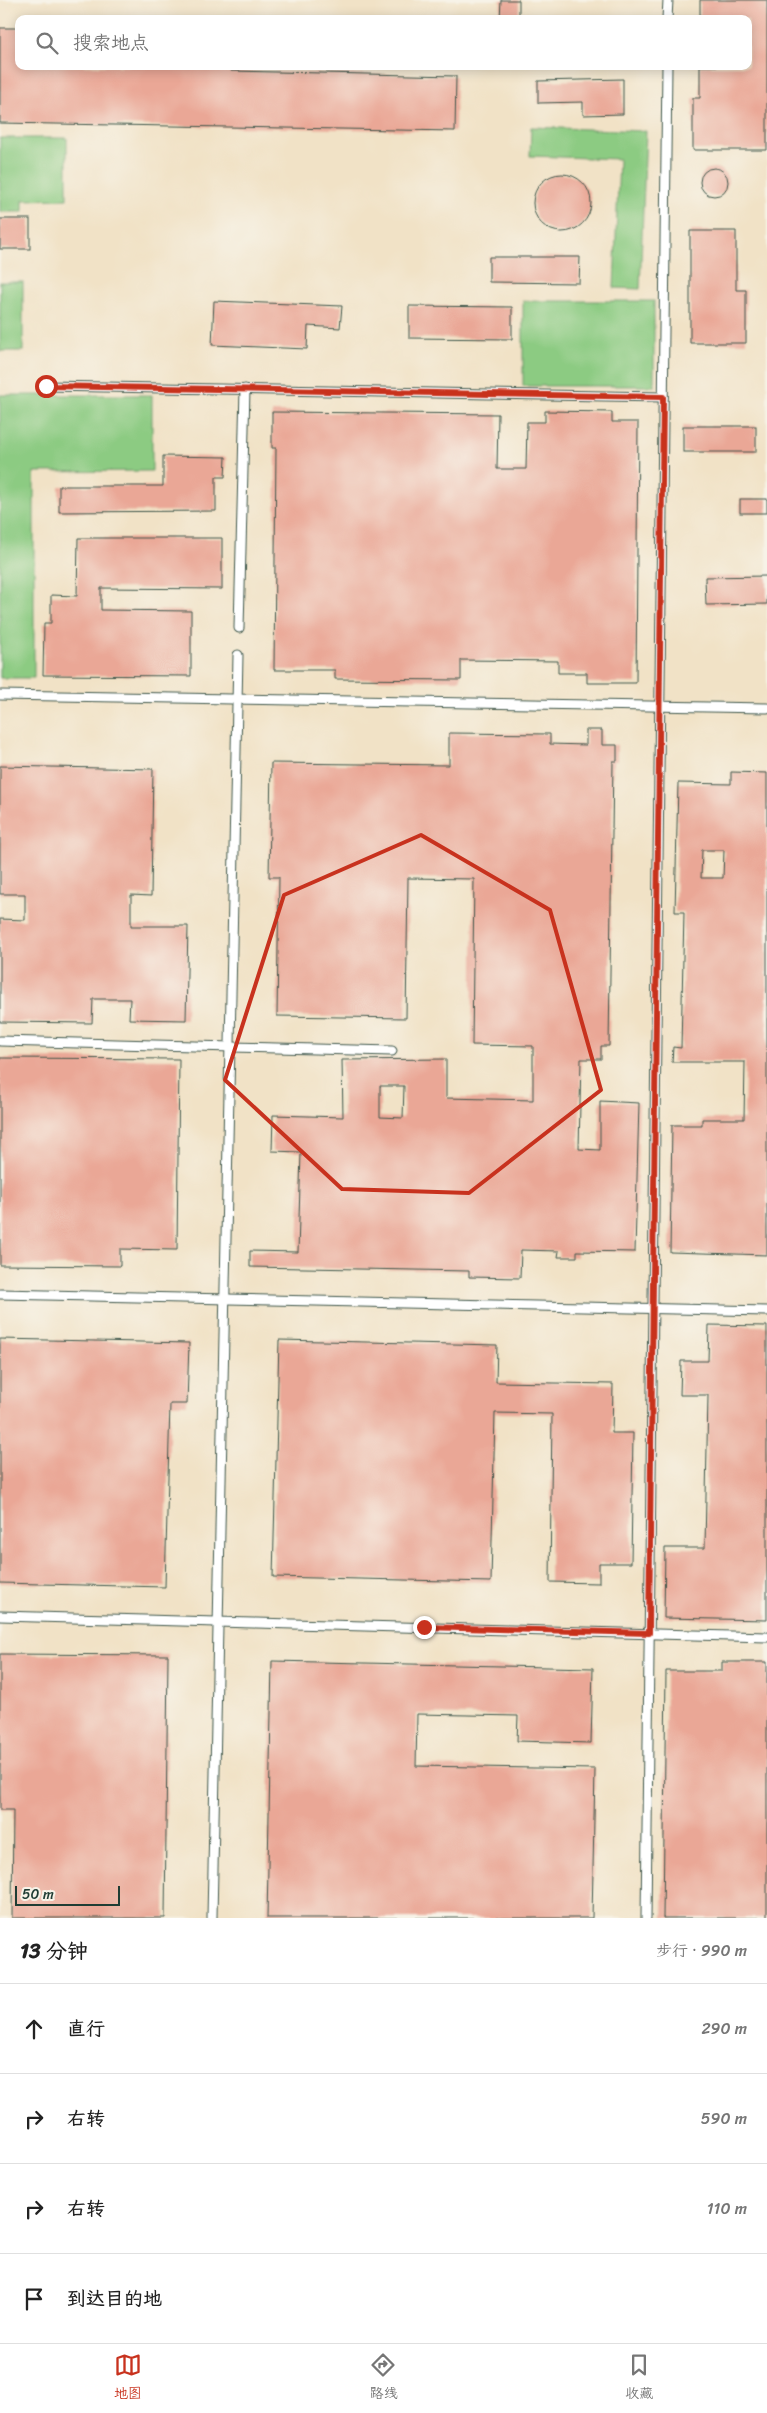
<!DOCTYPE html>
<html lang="zh">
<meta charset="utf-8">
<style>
body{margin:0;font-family:Sriracha,"LXGW WenKai TC",sans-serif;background:#f2f2f2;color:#222}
.scale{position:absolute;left:15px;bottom:12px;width:105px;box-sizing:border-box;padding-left:5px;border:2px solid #1f3d34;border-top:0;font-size:14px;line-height:18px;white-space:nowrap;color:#1f3d34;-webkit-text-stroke:4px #f7f3e8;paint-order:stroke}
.stop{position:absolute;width:15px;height:15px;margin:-11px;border:4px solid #c8321e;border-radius:50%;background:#fff}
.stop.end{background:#c8321e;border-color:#fff;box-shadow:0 1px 5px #0008}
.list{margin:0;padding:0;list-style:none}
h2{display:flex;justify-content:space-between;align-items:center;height:65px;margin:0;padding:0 20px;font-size:21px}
h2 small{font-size:16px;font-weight:400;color:#767676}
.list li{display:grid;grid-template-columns:32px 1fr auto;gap:15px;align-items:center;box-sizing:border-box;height:90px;padding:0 20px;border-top:1px solid #e0e0e0}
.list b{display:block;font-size:19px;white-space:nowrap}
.list em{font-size:16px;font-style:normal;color:#767676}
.icon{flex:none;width:28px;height:28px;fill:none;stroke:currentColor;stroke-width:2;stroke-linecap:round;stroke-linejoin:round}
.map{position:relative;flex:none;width:767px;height:1918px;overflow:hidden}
.search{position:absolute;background:#fff;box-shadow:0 2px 12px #0003;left:15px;right:15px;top:15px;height:55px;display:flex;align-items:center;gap:12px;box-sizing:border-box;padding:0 18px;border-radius:10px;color:#767676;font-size:19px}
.sheet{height:425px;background:#fff}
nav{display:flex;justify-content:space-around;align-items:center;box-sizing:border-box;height:70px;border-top:1px solid #e0e0e0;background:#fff;font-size:14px;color:#767676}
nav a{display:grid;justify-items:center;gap:2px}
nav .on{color:#c8321e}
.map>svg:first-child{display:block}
.green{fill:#8ccb82;stroke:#56845b}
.building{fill:#eaa796;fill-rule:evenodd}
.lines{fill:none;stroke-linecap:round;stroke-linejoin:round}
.service-casing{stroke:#3e564a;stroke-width:11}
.service{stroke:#fff;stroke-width:9}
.route{stroke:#c8321e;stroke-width:6}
.marked{fill:none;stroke:#c8321e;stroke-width:4;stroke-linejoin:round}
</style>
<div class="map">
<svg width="767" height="1918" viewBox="0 0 767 1918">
<rect width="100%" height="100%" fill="#f7f3e8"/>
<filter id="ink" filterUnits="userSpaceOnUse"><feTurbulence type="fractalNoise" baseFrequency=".02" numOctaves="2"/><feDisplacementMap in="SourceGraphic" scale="10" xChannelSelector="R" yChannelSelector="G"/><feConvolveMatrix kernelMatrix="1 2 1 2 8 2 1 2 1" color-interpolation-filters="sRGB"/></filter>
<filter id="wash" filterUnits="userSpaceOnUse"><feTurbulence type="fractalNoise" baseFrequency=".0096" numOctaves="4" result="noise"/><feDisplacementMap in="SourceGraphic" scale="20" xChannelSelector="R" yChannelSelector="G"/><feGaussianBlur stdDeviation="1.12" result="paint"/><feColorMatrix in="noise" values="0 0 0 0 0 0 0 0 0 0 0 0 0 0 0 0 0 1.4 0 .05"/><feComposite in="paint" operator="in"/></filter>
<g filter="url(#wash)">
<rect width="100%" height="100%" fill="#f1e2c6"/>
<g class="green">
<path d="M531,127L646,131L640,289L614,288L619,159L530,156Z"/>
<path d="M0,138H67V199L23,200V212H0Z"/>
<rect x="0" y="282" width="23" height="69"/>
<rect x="523" y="301" width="131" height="85"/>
<path d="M0,395H152V471L34,472V678H0Z"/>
</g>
<g id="blocks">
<g class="building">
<path d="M501,0H519V19H500Z"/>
<path d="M700,0H767V150H693V98H700V66H748V19H700Z"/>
<path d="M0,28H19V66H231V71L456,76L455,131L0,123Z"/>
<path d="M623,79V114L583,115V102L538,103V81Z"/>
<circle cx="714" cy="182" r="14"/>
<circle cx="562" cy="203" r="29"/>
<rect x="0" y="219" width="30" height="30"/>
<path d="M690,231H736V290H746V343H690Z"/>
<path d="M489,257H580L579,283L489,282Z"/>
<path d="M214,301L342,306L340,328L308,326L307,349L212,345Z"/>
<path d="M409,306L512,307V339L409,338Z"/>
<path d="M545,411L612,412V422H638L636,683H587V673H558V661L461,660V680L335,679V670H274L276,448H272V412L498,414L497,469H526L527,422H545Z"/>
<rect x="683" y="426" width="73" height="26"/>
<path d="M163,456L226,457L225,477H216V511L59,512V486H163Z"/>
<rect x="740" y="499" width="27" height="14"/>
<path d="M78,538H222V589L101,588V610L191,611V676L43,675L44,623H51V595L77,596Z"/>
<path d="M767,576V604L706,605L705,577Z"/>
<path d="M586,730H602V745H617V761H613L609,1046H601V1059H581L579,1149L600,1150V1101L639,1103L635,1252L577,1251V1257H558L559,1251L521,1250L520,1278L469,1277V1271L250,1267V1251L298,1252L301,1152L272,1151L273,1115L343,1117L342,1060L446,1059V1098L533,1100V1046L472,1045L474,879L408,878L406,1018L277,1016L279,877H269L271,763L449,765V733L550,734V744L586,745ZM380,1086H404L403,1118L380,1117Z"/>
<path d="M0,766L153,769L151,896L131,895V926H188L186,1020L129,1019L130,999H93L92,1023L0,1022V919L25,920V894H0Z"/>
<path d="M731,772L767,773V1255L670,1252L672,1125H702V1119H744L745,1062H672L673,1047L681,1048L684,912H675L678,783L731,784ZM702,850H724L723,878H701Z"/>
<path d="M0,1058L179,1059L177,1250L120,1249V1266L0,1265Z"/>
<path d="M709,1325L767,1326V1620L664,1618L665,1548H705L708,1395H680L681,1361H708Z"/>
<path d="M0,1339L189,1343L187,1404H170L165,1587L0,1583Z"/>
<path d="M279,1340L497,1345L496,1382L613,1384L612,1433H633L631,1563H599V1583L550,1582L552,1414L495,1413L491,1582L273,1577Z"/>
<path d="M0,1654L168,1655L165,1918H12L13,1810H0Z"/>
<path d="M272,1661L593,1668L591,1743L517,1741L518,1716L417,1714L416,1766L595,1769L592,1918H267Z"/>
<path d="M722,1662H767V1918H663L666,1671H722Z"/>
</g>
</g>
</g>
<g filter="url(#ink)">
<use href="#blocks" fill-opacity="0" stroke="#3e564a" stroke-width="1"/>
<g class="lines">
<defs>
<g id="service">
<path d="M667,19L668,0"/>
<path d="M46,386L663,397"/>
<path d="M239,628L245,389"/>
<path d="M0,695L767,708"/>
<path d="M0,1041L392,1051"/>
<path d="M0,1294L767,1311"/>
<path d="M0,1616L767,1637"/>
<path d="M212,1918L238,655"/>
<path d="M646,1918L667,66"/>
</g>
</defs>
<use href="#service" class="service-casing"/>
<use href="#service" class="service"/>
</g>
</g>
<g class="lines" filter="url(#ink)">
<path class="route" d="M46,386L663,397L649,1633L424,1627"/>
</g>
<path class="marked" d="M421,835L550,910L601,1090L469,1193L342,1189L225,1080L284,895Z"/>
</svg>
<div class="scale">50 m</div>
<div class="stop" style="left:46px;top:386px"></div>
<div class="stop end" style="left:424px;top:1627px"></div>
<div class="search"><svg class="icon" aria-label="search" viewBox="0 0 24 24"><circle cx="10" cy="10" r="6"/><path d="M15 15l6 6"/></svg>搜索地点</div>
</div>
<section class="sheet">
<h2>13 分钟<small>步行 · 990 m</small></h2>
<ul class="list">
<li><svg class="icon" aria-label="ahead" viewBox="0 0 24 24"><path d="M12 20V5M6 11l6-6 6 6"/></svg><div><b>直行</b></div><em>290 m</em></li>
<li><svg class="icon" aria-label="right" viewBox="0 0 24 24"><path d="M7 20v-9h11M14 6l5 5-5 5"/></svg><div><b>右转</b></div><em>590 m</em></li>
<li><svg class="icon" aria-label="right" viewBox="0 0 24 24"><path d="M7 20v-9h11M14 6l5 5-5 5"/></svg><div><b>右转</b></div><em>110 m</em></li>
<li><svg class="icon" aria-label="arrive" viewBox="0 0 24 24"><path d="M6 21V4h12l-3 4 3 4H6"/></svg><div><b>到达目的地</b></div></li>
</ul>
</section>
<nav>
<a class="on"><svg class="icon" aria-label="map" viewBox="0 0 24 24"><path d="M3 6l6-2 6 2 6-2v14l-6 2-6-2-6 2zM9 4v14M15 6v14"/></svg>地图</a>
<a><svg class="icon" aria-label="directions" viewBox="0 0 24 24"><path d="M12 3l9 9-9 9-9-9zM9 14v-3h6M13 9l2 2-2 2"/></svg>路线</a>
<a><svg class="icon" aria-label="saved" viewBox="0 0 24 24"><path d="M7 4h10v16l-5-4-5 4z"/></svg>收藏</a>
</nav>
